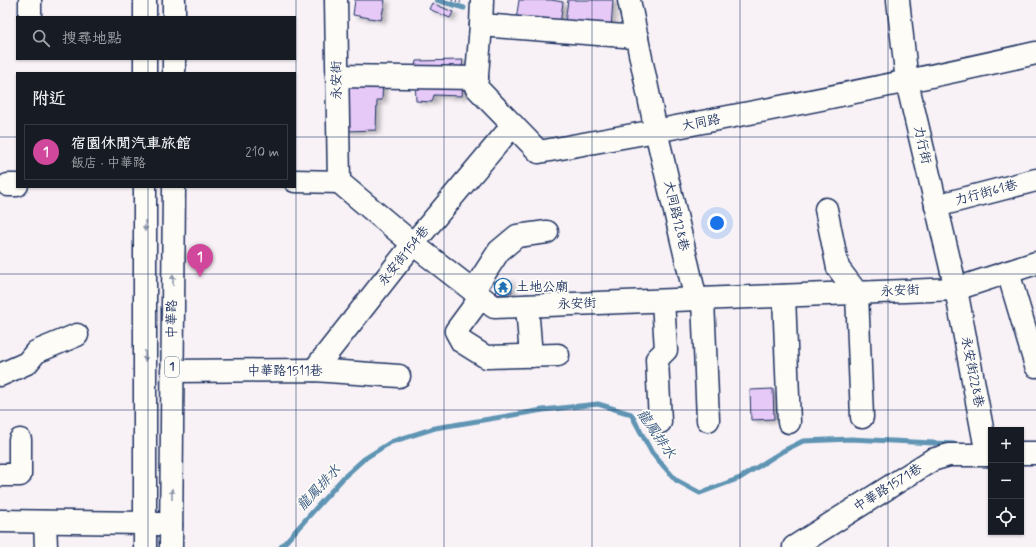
<!DOCTYPE html>
<html lang="zh-TW">
<meta charset="utf-8">
<style>
body{margin:0;font-family:Mynerve,"LXGW WenKai TC",sans-serif;background:#20242c;color:#f1f3f6}
.controls{position:absolute;right:12px;bottom:12px;display:grid;overflow:hidden;border-radius:0px;box-shadow:0 1px 3px #0004}
.controls button{width:36px;height:36px;display:grid;place-items:center;padding:0;border:0;border-bottom:1px solid #363941;background:#171b24;color:#f1f3f6;font:20px sans-serif}
.you{position:absolute;left:717px;top:223px;width:14px;height:14px;margin:-10px;border:3px solid #fff;border-radius:50%;background:#1a73e8;box-shadow:0 0 0 6px #1a73e833}
.badge{display:grid;place-items:center;width:26px;height:26px;border-radius:50%;background:#ea580c;color:#fff;font-size:13px;font-weight:700}
.pin{position:absolute;translate:-50% -33px;filter:drop-shadow(0 1px 2px #0008)}
.pin::after{content:'';position:absolute;top:21px;width:14px;height:12px;background:inherit;clip-path:polygon(0 0,100% 0,50% 100%)}
.list{margin:0;padding:0;list-style:none}
h2{display:flex;justify-content:space-between;align-items:center;height:52px;margin:0;padding:0 16px;font-size:17px}
h2 small{font-size:13px;font-weight:400;color:#9ea1a6}
.list li{display:grid;grid-template-columns:26px 1fr auto;gap:12px;align-items:center;box-sizing:border-box;height:56px;margin:0 8px 8px;padding:0 8px;border:1px solid #363941;border-radius:0px}
.list b{display:block;font-size:15px;white-space:nowrap}
.list p{margin:0;font-size:13px;white-space:nowrap;color:#9ea1a6}
.list em{font-size:13px;font-style:normal;color:#9ea1a6}
.icon{flex:none;width:22px;height:22px;fill:none;stroke:currentColor;stroke-width:2;stroke-linecap:round;stroke-linejoin:round}
.map{position:relative;flex:none;width:1036px;height:547px;overflow:hidden}
.search{position:absolute;background:#171b24;box-shadow:0 1px 3px #0004;left:16px;top:16px;width:280px;height:44px;display:flex;align-items:center;gap:10px;box-sizing:border-box;padding:0 14px;border-radius:0px;color:#9ea1a6;font-size:15px}
.panel{position:absolute;background:#171b24;box-shadow:0 1px 3px #0004;left:16px;top:72px;width:280px;height:116px;border-radius:0px}
.map>svg:first-child{display:block}
.lines{fill:none;stroke-linecap:round;stroke-linejoin:round}
.stream{stroke:#5f94b3;stroke-width:5}
.building{fill:#e6c9f7;stroke:#1b2f5e;filter:url(#shadow)}
.minor-casing{stroke:#1b2f5e;stroke-width:25}
.major-casing{stroke:#1b2f5e;stroke-width:25}
.path{stroke:#1b2f5e;stroke-width:2.5;stroke-dasharray:1 3;stroke-linecap:butt}
.minor{stroke:#fdfcf7;stroke-width:22}
.major{stroke:#fdfcf7;stroke-width:22}
.oneway{fill:#8c96aa}
.grid{fill:none;stroke:#1b2f5e;stroke-width:1;stroke-opacity:0.55}
.labels{text-anchor:middle;dominant-baseline:central;stroke-width:3.5;stroke-linejoin:round;paint-order:stroke}
.shield{fill:#fdfcf7;stroke:#5f6c8c;stroke-width:1}
.shield-label{font-size:12px;font-weight:bold;fill:#1b2f5e}
.street-label{font-size:13px;fill:#1b2f5e;stroke:#fdfcf7}
.poi-label{font-size:13px;fill:#1b2f5e;stroke:#fdfcf7;text-anchor:start}
.water-label{font-size:14px;font-style:italic;fill:#375982;stroke:#fdfcf7}
</style>
<div class="map">
<svg width="1036" height="547" viewBox="0 0 1036 547">
<defs>
<filter id="shadow"><feDropShadow dx="4.5" dy="2.5" stdDeviation="2" flood-color="#0004"/></filter>
</defs>
<rect width="100%" height="100%" fill="#f8f2f7"/>
<filter id="ink" filterUnits="userSpaceOnUse"><feTurbulence type="fractalNoise" baseFrequency=".025" numOctaves="2"/><feDisplacementMap in="SourceGraphic" scale="8" xChannelSelector="R" yChannelSelector="G"/><feConvolveMatrix kernelMatrix="1 2 1 2 8 2 1 2 1" color-interpolation-filters="sRGB"/></filter>
<g filter="url(#ink)">
<g class="lines">
<g class="stream">
<path d="M437,0L464,8"/>
<path d="M281,547L344,477L364,459L391,442L435,428L543,410L598,404L631,414L652,453L676,480L700,493L740,478L783,451L803,441L851,439L954,444"/>
</g>
</g>
<g class="building">
<path d="M355,0H385L381,20L353,15Z"/>
<path d="M519,0H551L563,2L560,24L516,20Z"/>
<path d="M568,0H613L611,28L565,23Z"/>
<path d="M432,3L453,12L450,18L429,9Z"/>
<path d="M463,60L461,73L414,70L416,61Z"/>
<path d="M383,79L382,100H377L376,130L346,131L345,81Z"/>
<path d="M415,79L463,80L462,96L434,95L432,102L416,101Z"/>
<path d="M509,280L512,292L497,295L495,282Z"/>
<path d="M773,389L774,419L751,420L750,390Z"/>
</g>
<g class="lines">
<defs>
<g id="minor">
<path d="M336,0L339,182L413,244L494,307L956,289L1036,263"/>
<path d="M482,0L481,25L476,87L539,152C706,123 871,90 1036,53"/>
<path d="M629,0L656,131L696,300"/>
<path d="M898,0L907,82L956,289L987,455"/>
<path d="M30,17V0"/>
<path d="M481,25L637,37"/>
<path d="M337,76L477,78"/>
<path d="M295,181L339,182"/>
<path d="M8,185H17"/>
<path d="M936,206L1036,180"/>
<path d="M826,209L838,268L857,293L862,417"/>
<path d="M1008,272L1036,366"/>
<path d="M473,291L499,251L517,236L547,232"/>
<path d="M784,296L789,422"/>
<path d="M481,297L456,331L462,342L486,357L558,355"/>
<path d="M703,300L708,420"/>
<path d="M527,306L531,356"/>
<path d="M314,370L413,244L513,125"/>
<path d="M172,371L314,370L399,376"/>
<path d="M0,375L27,363L36,352L77,335"/>
<path d="M660,422L657,359L666,350L663,301"/>
<path d="M1021,453H1036"/>
<path d="M0,475H20V440"/>
<path d="M0,521L144,523L171,525"/>
<path d="M45,522L46,547"/>
<path d="M794,547L932,460L949,455H991"/>
</g>
<g id="major">
<path d="M145,17V0"/>
<path d="M174,17V0"/>
<path d="M145,73V59"/>
<path d="M174,73V59"/>
<path d="M145,547V187"/>
<path d="M171,547L174,187"/>
</g>
</defs>
<use href="#minor" class="minor-casing"/>
<use href="#major" class="major-casing"/>
<path class="path" d="M452,0L463,3"/>
<use href="#minor" class="minor"/>
<use href="#major" class="major"/>
</g>
<defs><path id="oneway-solid" d="M-6-.8H1V-3.2L6.5 0L1 3.2V.8H-6Z"/></defs>
<g class="oneway">
<use href="#oneway-solid" transform="translate(145 226) rotate(90)"/>
<use href="#oneway-solid" transform="translate(173 280) rotate(-90)"/>
<use href="#oneway-solid" transform="translate(145 356) rotate(90)"/>
<use href="#oneway-solid" transform="translate(172 494) rotate(-90)"/>
</g>
</g>
<path class="grid" d="M148,0V17M296,0V547M444,0V547M592,0V547M740,0V547M888,0V547M148,59V73M0,137H17M295,137H1036M148,187V547M0,274H1036M0,410H1036"/>
<defs>
<symbol id="temple-ring" viewBox="-11 -11 22 22"><circle r="9.5" fill="#fdfcf7" stroke="#1f6fb2" stroke-width="1.5"/><path d="M0-6L5-2H3V0L6.5 2.5H4V6H1.5V3h-3V6H-4V2.5H-6.5L-3 0V-2H-5Z" fill="#1f6fb2"/></symbol>
</defs>
<g fill-rule="evenodd">
<use href="#temple-ring" x="493" y="277" width="20" height="20"/>
</g>
<g class="labels">
<rect class="shield" x="165" y="357" width="14" height="20" rx="3"/>
<g class="shield-label">
<text x="172" y="367">1</text>
</g>
<g class="street-label">
<text transform="translate(337 80) rotate(-91)">永安街</text>
<text transform="translate(701 123) rotate(-11)">大同路</text>
<text transform="translate(922 145) rotate(77)">力行街</text>
<text transform="translate(986 193) rotate(-15)">力行街61巷</text>
<text transform="translate(676 216) rotate(77)">大同路128巷</text>
<text transform="translate(404 256) rotate(-51)">永安街154巷</text>
<text transform="translate(900 291) rotate(-3)">永安街</text>
<text transform="translate(577 304) rotate(-2)">永安街</text>
<text transform="translate(172 319) rotate(-90)">中華路</text>
<text x="285" y="371">中華路1511巷</text>
<text transform="translate(972 372) rotate(79)">永安街228巷</text>
<text transform="translate(888 488) rotate(-32)">中華路1571巷</text>
</g>
<g class="poi-label">
<text x="516" y="287">土地公廟</text>
</g>
<g class="water-label">
<text transform="translate(656 434) rotate(55)">龍鳳排水</text>
<text transform="translate(319 488) rotate(-47)">龍鳳排水</text>
</g>
</g>
</svg>
<div class="controls">
<button>+</button>
<button>−</button>
<button><svg class="icon" aria-label="locate" viewBox="0 0 24 24"><circle cx="12" cy="12" r="6"/><path d="M12 2v4M12 18v4M2 12h4M18 12h4"/></svg></button>
</div>
<div class="you"></div>
<div class="pin badge" style="left:200px;top:277px;background:#d1479c">1</div>
<div class="search"><svg class="icon" aria-label="search" viewBox="0 0 24 24"><circle cx="10" cy="10" r="6"/><path d="M15 15l6 6"/></svg>搜尋地點</div>
<section class="panel">
<h2>附近<small></small></h2>
<ul class="list">
<li><span class="badge" style="background:#d1479c">1</span><div><b>宿園休閒汽車旅館</b><p>飯店 · 中華路</p></div><em>210 m</em></li>
</ul>
</section>
</div>
